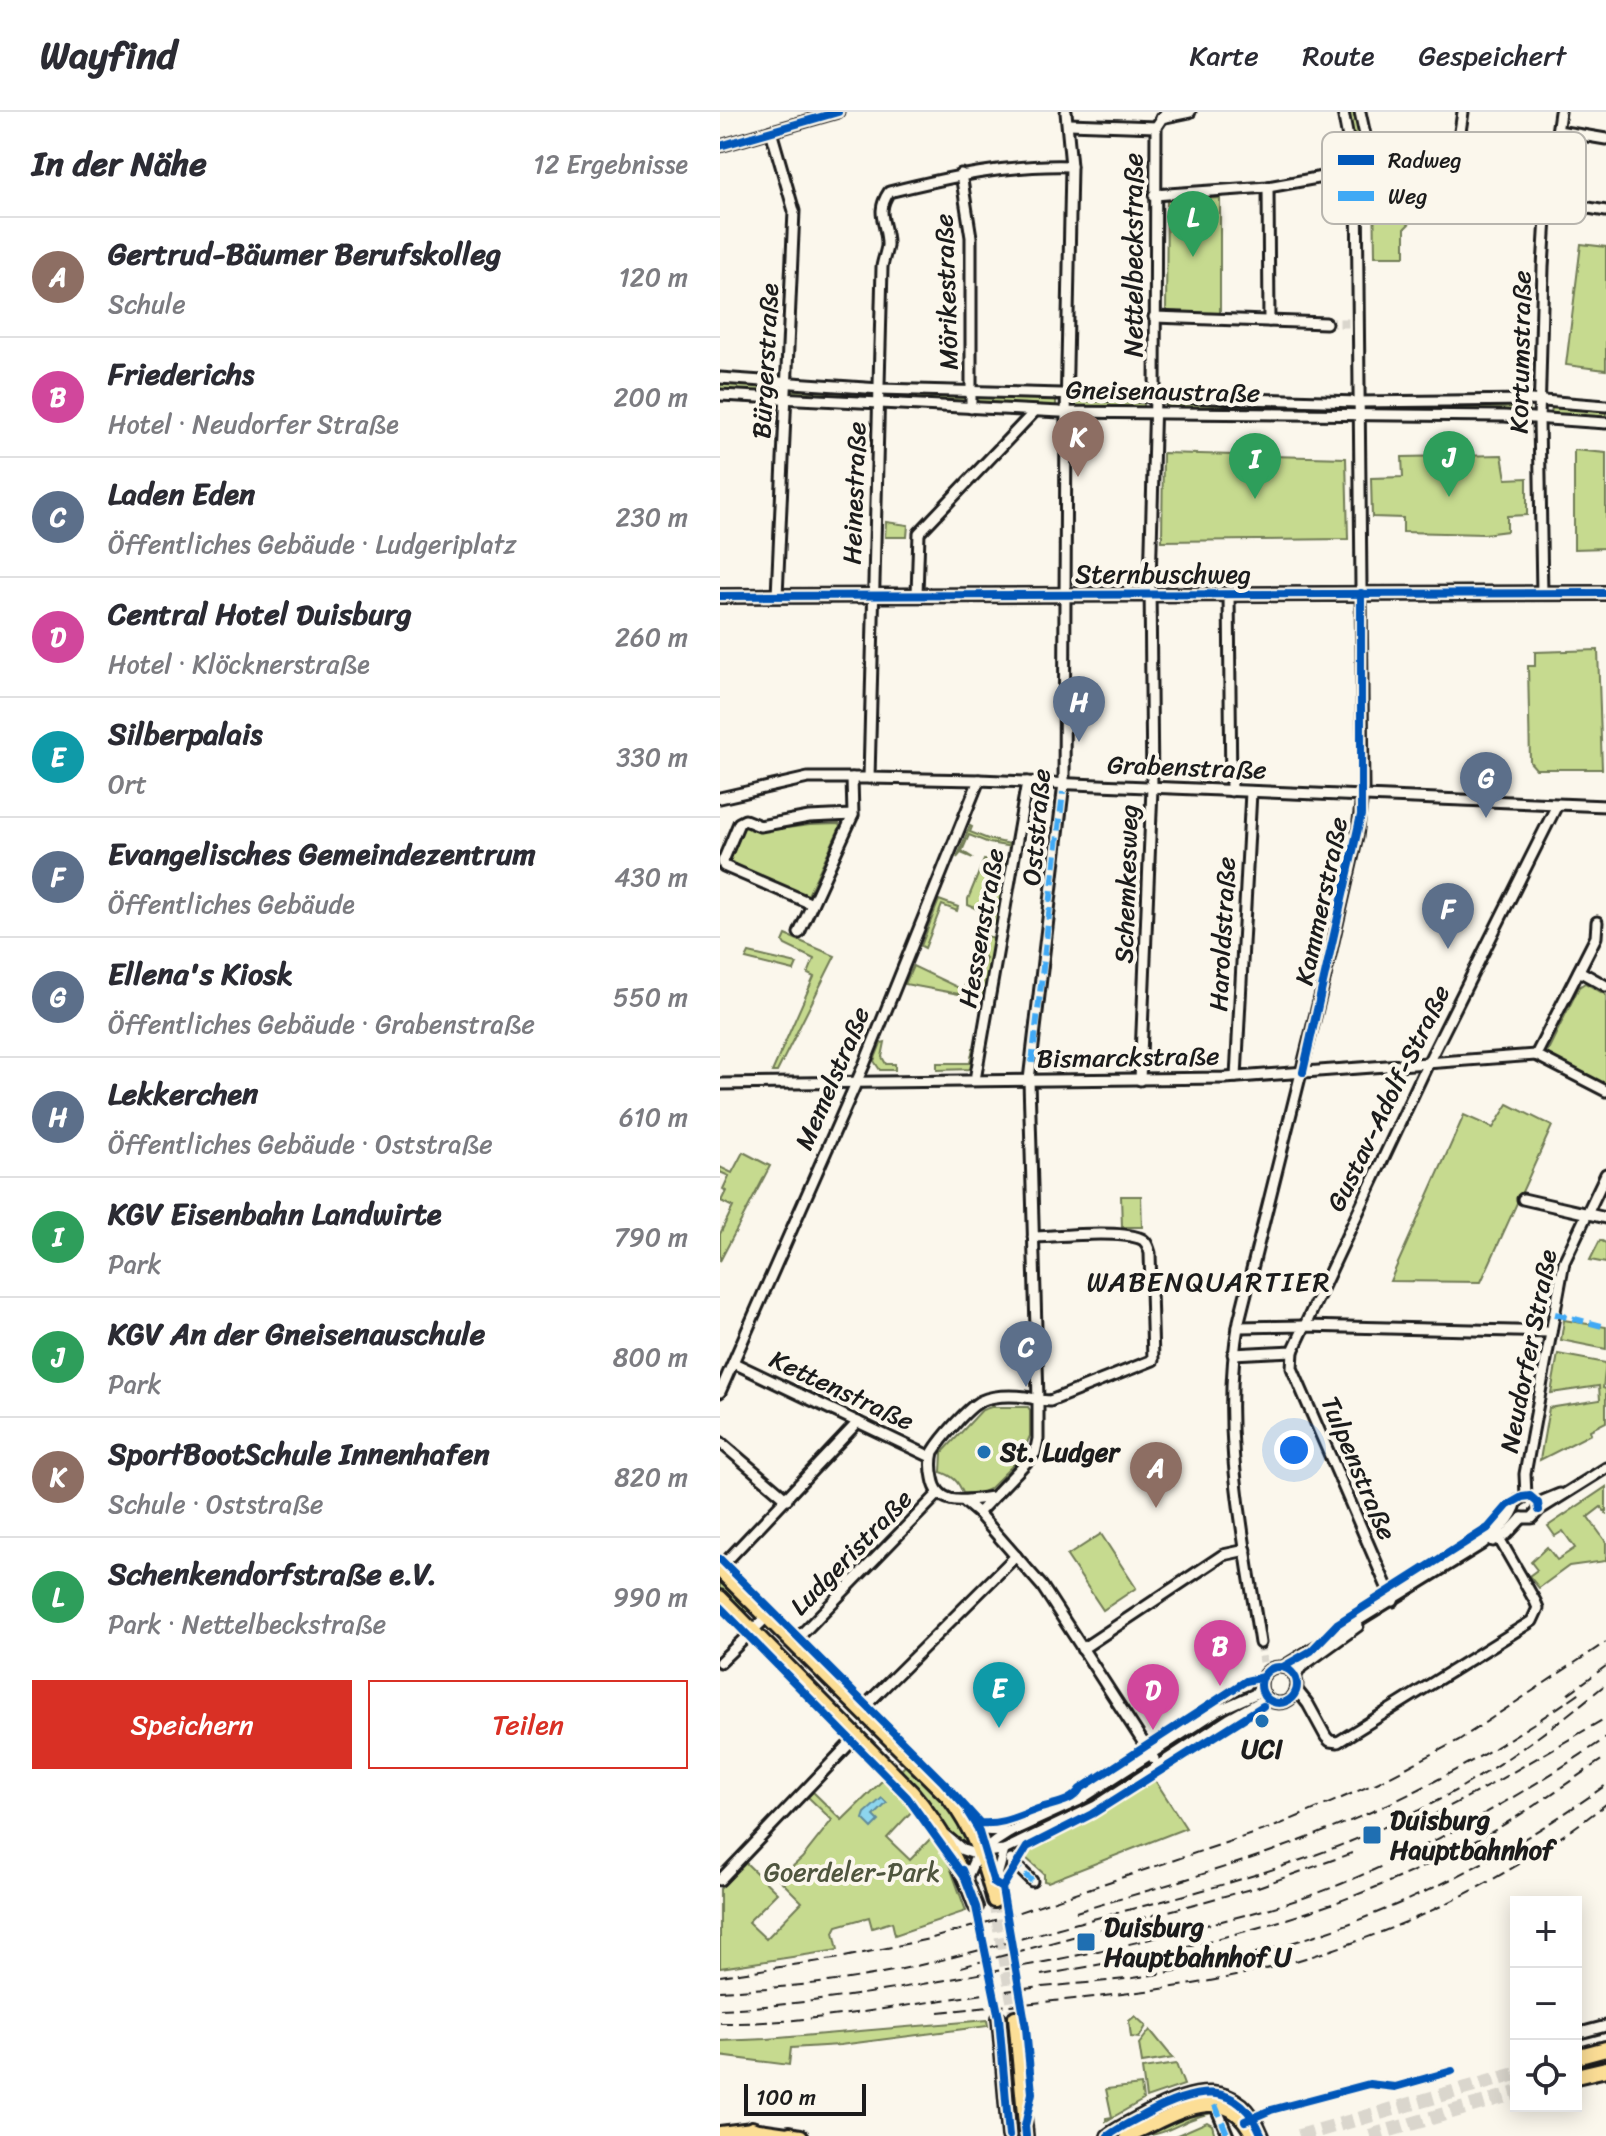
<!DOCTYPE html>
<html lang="de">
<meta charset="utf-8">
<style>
body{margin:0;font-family:Sriracha,sans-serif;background:#f7f7f7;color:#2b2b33}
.controls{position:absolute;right:24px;bottom:24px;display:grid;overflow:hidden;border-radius:0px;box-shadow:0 4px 20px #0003}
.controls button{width:72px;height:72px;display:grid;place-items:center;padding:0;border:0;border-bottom:2px solid #e1e1e2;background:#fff;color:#2b2b33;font:40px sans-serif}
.scale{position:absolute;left:24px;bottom:20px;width:122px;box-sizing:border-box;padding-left:8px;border:4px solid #1c1c1c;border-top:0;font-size:22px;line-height:28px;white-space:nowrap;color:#1c1c1c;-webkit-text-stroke:6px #fbf7ec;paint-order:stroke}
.you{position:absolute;left:574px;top:1338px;width:28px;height:28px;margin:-20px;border:6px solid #fff;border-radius:50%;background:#1a73e8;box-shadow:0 0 0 12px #1a73e833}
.badge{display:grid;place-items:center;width:52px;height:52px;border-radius:50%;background:#d93025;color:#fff;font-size:26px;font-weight:700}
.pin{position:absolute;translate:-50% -66px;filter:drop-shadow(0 2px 4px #0008)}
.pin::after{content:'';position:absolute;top:42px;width:28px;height:24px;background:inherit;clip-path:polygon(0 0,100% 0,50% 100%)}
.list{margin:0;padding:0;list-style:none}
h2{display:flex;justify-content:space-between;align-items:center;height:104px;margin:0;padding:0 32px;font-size:34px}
h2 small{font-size:26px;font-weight:400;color:#7c7c81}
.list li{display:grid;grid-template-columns:52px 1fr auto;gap:24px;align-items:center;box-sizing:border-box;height:120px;padding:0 32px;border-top:2px solid #e1e1e2}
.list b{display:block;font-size:30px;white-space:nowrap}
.list p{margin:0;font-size:26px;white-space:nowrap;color:#7c7c81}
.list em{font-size:26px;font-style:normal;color:#7c7c81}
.actions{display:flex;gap:16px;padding:24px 32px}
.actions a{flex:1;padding:18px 0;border:2px solid #d93025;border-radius:0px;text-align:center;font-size:28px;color:#d93025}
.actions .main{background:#d93025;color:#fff}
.icon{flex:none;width:44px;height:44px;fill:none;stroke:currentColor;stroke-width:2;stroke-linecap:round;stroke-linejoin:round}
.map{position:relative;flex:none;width:886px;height:2024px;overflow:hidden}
header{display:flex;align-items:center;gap:48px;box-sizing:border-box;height:112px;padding:0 40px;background:#fff;border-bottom:2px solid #e1e1e2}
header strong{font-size:38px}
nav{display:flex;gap:44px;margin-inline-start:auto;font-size:28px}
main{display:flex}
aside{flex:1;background:#fff}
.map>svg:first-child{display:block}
.green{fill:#c6da8f;stroke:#717b56;stroke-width:2}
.water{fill:#8dd5ee;stroke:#608b9a;stroke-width:2}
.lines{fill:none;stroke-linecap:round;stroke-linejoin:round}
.minor-tunnel{stroke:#dad6cd;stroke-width:9;stroke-dasharray:9 4.5;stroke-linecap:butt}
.major-tunnel{stroke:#dad6cd;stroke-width:12;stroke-dasharray:12 6;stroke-linecap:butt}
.highway-tunnel{stroke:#dad6cd;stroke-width:14;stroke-dasharray:14 7;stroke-linecap:butt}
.minor-casing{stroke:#1c1c1c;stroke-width:15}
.major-casing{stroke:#1c1c1c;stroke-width:18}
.highway-casing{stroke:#1c1c1c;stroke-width:20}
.minor{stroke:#fbf7ec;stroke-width:9}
.major{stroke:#fcde96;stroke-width:12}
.highway{stroke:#fcde96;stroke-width:14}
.rail{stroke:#1c1c1c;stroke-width:2;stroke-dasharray:12 6;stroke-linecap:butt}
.quiet{stroke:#3fa9f5;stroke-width:6;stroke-dasharray:12 6;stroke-linecap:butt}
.cycleway-casing{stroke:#fbf7ec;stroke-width:13}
.cycleway{stroke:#0057b8;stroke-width:8}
.poi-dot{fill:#1f6fb2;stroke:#fbf7ec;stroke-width:3}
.labels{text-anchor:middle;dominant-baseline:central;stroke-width:8;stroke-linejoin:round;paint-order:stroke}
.street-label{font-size:26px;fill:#1c1c1c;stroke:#fbf7ec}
.poi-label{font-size:26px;font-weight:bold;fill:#1c1c1c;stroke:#fbf7ec;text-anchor:start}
.park-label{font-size:26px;fill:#4f553e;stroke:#fbf7ec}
.neighbourhood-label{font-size:28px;letter-spacing:2px;fill:#1c1c1c;stroke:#fbf7ec}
.key{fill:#fbf7ec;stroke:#b8b5ae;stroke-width:2}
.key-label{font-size:22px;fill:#1c1c1c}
</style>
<header>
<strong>Wayfind</strong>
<nav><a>Karte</a><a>Route</a><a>Gespeichert</a></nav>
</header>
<main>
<aside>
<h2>In der Nähe<small>12 Ergebnisse</small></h2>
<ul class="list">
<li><span class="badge" style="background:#8d6e63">A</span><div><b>Gertrud-Bäumer Berufskolleg</b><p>Schule</p></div><em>120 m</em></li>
<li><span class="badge" style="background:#d1479c">B</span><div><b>Friederichs</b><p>Hotel · Neudorfer Straße</p></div><em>200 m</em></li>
<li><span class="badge" style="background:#5c6f8a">C</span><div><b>Laden Eden</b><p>Öffentliches Gebäude · Ludgeriplatz</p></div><em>230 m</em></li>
<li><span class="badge" style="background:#d1479c">D</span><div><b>Central Hotel Duisburg</b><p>Hotel · Klöcknerstraße</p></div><em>260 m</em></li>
<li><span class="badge" style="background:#0f9aa8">E</span><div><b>Silberpalais</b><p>Ort</p></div><em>330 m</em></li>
<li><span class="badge" style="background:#5c6f8a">F</span><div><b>Evangelisches Gemeindezentrum</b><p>Öffentliches Gebäude</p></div><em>430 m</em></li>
<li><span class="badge" style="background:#5c6f8a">G</span><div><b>Ellena's Kiosk</b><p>Öffentliches Gebäude · Grabenstraße</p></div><em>550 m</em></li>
<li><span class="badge" style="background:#5c6f8a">H</span><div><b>Lekkerchen</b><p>Öffentliches Gebäude · Oststraße</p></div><em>610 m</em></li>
<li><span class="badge" style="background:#2e9e5b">I</span><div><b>KGV Eisenbahn Landwirte</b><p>Park</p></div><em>790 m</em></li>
<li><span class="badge" style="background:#2e9e5b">J</span><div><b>KGV An der Gneisenauschule</b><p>Park</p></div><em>800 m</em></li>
<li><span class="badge" style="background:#8d6e63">K</span><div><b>SportBootSchule Innenhafen</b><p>Schule · Oststraße</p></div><em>820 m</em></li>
<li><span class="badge" style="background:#2e9e5b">L</span><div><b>Schenkendorfstraße e.V.</b><p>Park · Nettelbeckstraße</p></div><em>990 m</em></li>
</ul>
<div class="actions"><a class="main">Speichern</a><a>Teilen</a></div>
</aside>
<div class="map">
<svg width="886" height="2024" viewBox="0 0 886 2024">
<rect width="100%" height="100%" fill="#fbf7ec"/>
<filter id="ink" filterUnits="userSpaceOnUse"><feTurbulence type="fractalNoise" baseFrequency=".0125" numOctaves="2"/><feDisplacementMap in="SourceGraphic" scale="16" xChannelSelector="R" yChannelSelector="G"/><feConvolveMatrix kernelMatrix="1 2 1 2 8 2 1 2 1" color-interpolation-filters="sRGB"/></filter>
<g filter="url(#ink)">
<g class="green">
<path d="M626,0H635L647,52L638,54Z"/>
<path d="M654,76H711L722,79L685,116V144H655Z"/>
<path d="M500,86V202L446,201L447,88Z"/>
<path d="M861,132L886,135V258L846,253Z"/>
<path d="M0,270L58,275V284L0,279Z"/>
<path d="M72,275L152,279V289L72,285Z"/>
<path d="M168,281L248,283L247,292L167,289Z"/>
<path d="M255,283L336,285V297L254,293Z"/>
<path d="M356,286L424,287V298L356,297Z"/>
<path d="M445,288L627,293V299H445Z"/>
<path d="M809,292L808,303L650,299V293Z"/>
<path d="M832,293L886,297V308L831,305Z"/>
<path d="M854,338L886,341V436L854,437Z"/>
<path d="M443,341L626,346L628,427L442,429Z"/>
<path d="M782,343L786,367L807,366V403L787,404V419L764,422L683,420V406L652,405L651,366L683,365L682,345Z"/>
<path d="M166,410L188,413L187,425H165Z"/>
<path d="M878,538L882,657H816L810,650L808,554H815V540Z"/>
<path d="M25,712L44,719L90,713L119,712L120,715L87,785L9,750Z"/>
<path d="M250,714L252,715L250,720L268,727L290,732L293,726L292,735L269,731L249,723L242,739L253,746L241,741L237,746Z"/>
<path d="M290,747L278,813L263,810L265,804L262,799L248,793V787L264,748L287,753Z"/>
<path d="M219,788L238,795L237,799L222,793L205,836L201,834Z"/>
<path d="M66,823L115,844L57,960H52L94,865L88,862L94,847L65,833L63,830Z"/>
<path d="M265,824L276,826L266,887L185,872L193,854L243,878L248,865L257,868L266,846L258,842Z"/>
<path d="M29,841L77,852L74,859L26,847Z"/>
<path d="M865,871L886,883V974L831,946L827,940L859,875Z"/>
<path d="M165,930L162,945L166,952H175V958H160L154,949L161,931Z"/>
<path d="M253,936H257L252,957L217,958V951H250Z"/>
<path d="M788,992L832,1014L761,1170L670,1169L744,1003L773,1016Z"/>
<path d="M23,1040L50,1054L0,1149V1122L13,1095L1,1089L6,1079L3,1077L9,1064L0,1060V1055L12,1061Z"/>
<path d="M401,1084H421L422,1115H402Z"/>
<path d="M880,1128L886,1131V1151L870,1148Z"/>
<path d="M844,1208L886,1215V1237L841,1228Z"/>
<path d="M838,1242L886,1251L883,1276L886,1277V1310L870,1318L871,1322L820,1348L829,1296L880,1288L879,1274L831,1281Z"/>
<path d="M271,1295H308L310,1298V1324L301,1345L269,1377L261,1381H243C238,1369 233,1364 221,1360L222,1341L262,1298Z"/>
<path d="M886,1375V1401L881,1395L868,1405L886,1430V1449L849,1454L819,1476L809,1464L817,1458L811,1450L827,1435L837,1448L855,1436L843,1419L835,1424L828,1414Z"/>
<path d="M381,1422L416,1476L383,1498L347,1444Z"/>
<path d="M0,1464L32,1495L23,1504L0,1480Z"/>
<path d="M146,1625L180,1659L187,1652C206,1669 253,1708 246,1735L235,1726L205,1685Z"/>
<path d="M433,1665L466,1716L328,1770L324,1769V1762L307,1747L304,1740L307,1737L377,1701Z"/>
<path d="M165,1666L194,1697L167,1726L190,1748L213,1724L230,1755L246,1799L175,1823L172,1810L152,1816L149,1805L117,1814L114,1820L118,1838L0,1856V1777L26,1751L57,1781L28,1810L46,1827L82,1790L59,1767L82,1746L112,1708L88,1685L93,1680L122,1708Z"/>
<path d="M415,1904L426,1914L419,1926L411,1925L409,1909Z"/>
<path d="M267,1908L268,1914L120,1933L71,1936L69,1953L0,1944V1929L47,1927Z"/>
<path d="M430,1918L453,1946L422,1951L419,1932Z"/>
<path d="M456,1952L464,1973L426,1986L422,1957Z"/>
<path d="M421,1973L423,1988L386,2009V2006L392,2005L386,1977Z"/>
<path d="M492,1999L493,2001C467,2004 448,2024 421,2024L473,2001Z"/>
<path d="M487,2010L492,2013L495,2024H455Z"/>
</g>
<path class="water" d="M162,1686L167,1691L154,1704L159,1709L152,1716L143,1707L145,1701Z"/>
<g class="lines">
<g class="minor-tunnel">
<path d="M606,211H638"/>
<path d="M540,1531L543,1550"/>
</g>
<g class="major-tunnel">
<path d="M274,1789L295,1905"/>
<path d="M256,1795L279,1906"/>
</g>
<g class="highway-tunnel">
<path d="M579,2024L796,1962"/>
<path d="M650,2024L796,1981"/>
</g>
<defs>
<g id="minor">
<path d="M640,0L652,55L651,65"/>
<path d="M441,6L470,0"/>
<path d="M349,12L436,15"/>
<path d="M51,19L74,99L57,484"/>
<path d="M838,19L886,27"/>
<path d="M0,34L118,0"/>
<path d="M241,62L251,125V296"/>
<path d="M732,72L743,0"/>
<path d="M548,75L549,209"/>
<path d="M434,83L548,75L619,62L732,72L886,99"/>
<path d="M434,205L606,211"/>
<path d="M0,266L160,277L639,290L811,288L886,294"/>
<path d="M0,283L340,300L784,304L886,311"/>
<path d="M197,482L199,421L315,299"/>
<path d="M509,482L511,679"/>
<path d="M822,482L819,308L823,155L827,89L840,0"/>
<path d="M149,666L162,155C163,148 166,141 167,134C168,112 154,102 169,80C230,65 288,52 351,54"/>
<path d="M0,686L88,666H149L259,668L886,694"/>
<path d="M92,792L4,754L3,749L19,711L25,708L40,714L89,705L133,703"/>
<path d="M79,821L133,703L132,666"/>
<path d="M859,859L886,874"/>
<path d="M816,943L876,825L877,810"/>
<path d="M816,943L886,979"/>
<path d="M516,965L531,680"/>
<path d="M255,968L307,670"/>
<path d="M420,968L432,676L430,472L435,285L436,15L446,0"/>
<path d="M0,972L505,966L816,943"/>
<path d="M803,1087L886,1106"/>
<path d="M313,1125C339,1124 397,1118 419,1126C426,1128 428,1134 430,1141L433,1248L330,1289L318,1288L309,968L344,671L346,304L351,54L346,0"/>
<path d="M518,1215L584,1214L831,1220"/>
<path d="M573,1239L572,1256L673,1489"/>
<path d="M513,1242L573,1239L708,951L837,693"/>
<path d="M14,1251L211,1345"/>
<path d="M0,1280L144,953L259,668"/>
<path d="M0,1330L67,1387"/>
<path d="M806,1384L805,1362L844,1150L886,1062"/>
<path d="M245,1390L258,1401L322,1474L434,1647"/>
<path d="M818,1391L840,1382"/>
<path d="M258,1401L315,1341L318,1327V1288C304,1283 276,1282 261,1289C248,1295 221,1327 213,1340C211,1348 211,1357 213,1366C218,1398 251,1387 273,1385"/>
<path d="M802,1406H812L819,1398L886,1356"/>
<path d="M773,1429L787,1422L802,1406"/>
<path d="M0,1456L138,1310"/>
<path d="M74,1530L219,1381"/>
<path d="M540,1531C524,1424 499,1316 519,1209L604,869L637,725L643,676L637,73L623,0"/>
<path d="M362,1537L503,1443L526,1438"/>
<path d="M0,1550L48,1504"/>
<path d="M563,1555L762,1432C777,1420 792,1408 797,1389L806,1384"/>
<circle cx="559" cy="1573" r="18"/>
<path d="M575,1565L581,1555L638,1514"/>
<path d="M576,1577L588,1592L606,1625L610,1629L618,1630L812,1509L818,1496L815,1489L776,1421"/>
<path d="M142,1597L296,1444"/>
<path d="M251,1717L290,1720"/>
<path d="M226,1724L243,1738L252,1741L284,1738L376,1694L509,1607L547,1586"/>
<path d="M291,1748L312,1769"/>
<path d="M246,1767L256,1745L276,1729L290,1720L358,1689L497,1599L535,1582L541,1573"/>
<path d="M0,1768L137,1624"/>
<path d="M275,1786L278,1760L284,1738"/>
<path d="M856,1922L886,1914"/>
<path d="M495,1993L508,2024"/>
</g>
<g id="major">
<path d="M0,484L886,481"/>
<path d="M0,1459L228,1685C254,1719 263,1748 274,1789"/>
<path d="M0,1485L192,1680C222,1715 240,1752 256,1795"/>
<path d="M295,1905L306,2024"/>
<path d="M279,1906L289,2024"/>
<path d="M0,2021L32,2017L81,2024"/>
<path d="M388,2024C400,2015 413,2009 426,2002C471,1978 518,1964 542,2024"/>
<path d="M407,2024C448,2008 505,1963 533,2024"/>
</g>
<g id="highway">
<path d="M856,1945L886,1937"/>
<path d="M856,1964L886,1957"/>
<path d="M30,2024L32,2017"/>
<path d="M66,2024L70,2022"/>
</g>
</defs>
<use href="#minor" class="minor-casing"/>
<use href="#major" class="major-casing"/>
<use href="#highway" class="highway-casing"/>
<use href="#minor" class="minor"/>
<use href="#major" class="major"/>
<use href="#highway" class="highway"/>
<g class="rail">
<path d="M848,1582L886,1554"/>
<path d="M698,1711L774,1671L886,1606"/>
<path d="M356,1800C439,1775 524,1752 605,1719C696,1684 782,1635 862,1579"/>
<path d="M241,1855L538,1775L632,1741"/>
<path d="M321,1863C476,1837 619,1802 759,1727C803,1703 844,1673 886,1645"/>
<path d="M0,1864L120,1846L209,1827L278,1807L556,1714L659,1670L739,1628L886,1530"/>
<path d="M0,1879C54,1876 109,1872 162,1861C226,1849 288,1830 350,1813C461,1784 575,1758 679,1708C754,1673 822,1625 886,1572"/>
<path d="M0,1897C89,1893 176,1877 264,1861C341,1848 418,1831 494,1811C537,1800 580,1789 621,1772C715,1733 802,1683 886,1626"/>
<path d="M219,1900C303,1891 389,1886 473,1872C623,1847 766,1786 886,1692"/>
<path d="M0,1911C90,1912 176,1894 264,1882C322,1873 381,1872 439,1862C610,1832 745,1773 886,1673"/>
</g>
<g class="quiet">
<path d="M312,951L343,680"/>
<path d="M835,1202L886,1215"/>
<path d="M292,1750L312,1769"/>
<path d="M495,1993L508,2024"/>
</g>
<defs>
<g id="cycleway">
<path d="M0,34L118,0"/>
<path d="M0,484L886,481"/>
<path d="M583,960L641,703V481"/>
<path d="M0,1447L223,1670L260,1711C285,1713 299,1703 321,1696C335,1691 351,1691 360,1677L515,1576L526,1569L543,1565"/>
<path d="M0,1495L187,1685L246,1767"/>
<path d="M563,1555L591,1539L617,1512L768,1416L788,1393L802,1385L810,1384L818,1391L819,1398"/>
<circle cx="559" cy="1573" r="18"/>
<path d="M248,1701L258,1717L274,1771L282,1776L283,1782L306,1916L312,1981L305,2014L306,2024"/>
<path d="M242,1758L256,1795L279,1906L289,2024"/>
<path d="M282,1776L307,1735L372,1702L543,1594"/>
<path d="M525,2009L551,1998L649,1972L675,1975L732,1959"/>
<path d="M388,2024C400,2015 413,2009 426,2002C471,1978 518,1964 542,2024"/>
</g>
</defs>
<use href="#cycleway" class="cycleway-casing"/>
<use href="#cycleway" class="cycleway"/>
</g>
</g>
<g class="poi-dot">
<circle cx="264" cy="1340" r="8"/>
<circle cx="542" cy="1609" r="8"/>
<rect x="642" y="1713" width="20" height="20" rx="4"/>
<rect x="356" y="1820" width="20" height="20" rx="4"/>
</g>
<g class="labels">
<g class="street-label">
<text transform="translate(413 143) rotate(-90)">Nettelbeckstraße</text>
<text transform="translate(226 180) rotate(-92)">Mörikestraße</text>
<text transform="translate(800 240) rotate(-89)">Kortumstraße</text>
<text transform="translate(45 249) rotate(-87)">Bürgerstraße</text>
<text transform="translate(443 279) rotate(1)">Gneisenaustraße</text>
<text transform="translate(134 381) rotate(-88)">Heinestraße</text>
<text x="443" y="462">Sternbuschweg</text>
<text transform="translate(467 655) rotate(2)">Grabenstraße</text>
<text transform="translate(316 715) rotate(-85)">Oststraße</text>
<text transform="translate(406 772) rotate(-88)">Schemkesweg</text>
<text transform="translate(601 789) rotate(-78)">Kammerstraße</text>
<text transform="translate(261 816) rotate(-80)">Hessenstraße</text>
<text transform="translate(502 822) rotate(-87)">Haroldstraße</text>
<text transform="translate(408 945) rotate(-1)">Bismarckstraße</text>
<text transform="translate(112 966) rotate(-67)">Memelstraße</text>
<text transform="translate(668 986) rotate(-64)">Gustav-Adolf-Straße</text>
<text transform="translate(808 1239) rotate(-79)">Neudorfer Straße</text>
<text transform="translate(122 1278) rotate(25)">Kettenstraße</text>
<text transform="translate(639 1356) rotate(67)">Tulpenstraße</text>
<text transform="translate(131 1440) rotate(-46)">Ludgeristraße</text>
</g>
<g class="poi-label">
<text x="280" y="1340">St. Ludger</text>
<text x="542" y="1637" text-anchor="middle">UCI</text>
<text x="670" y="1708">Duisburg<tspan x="670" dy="30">Hauptbahnhof</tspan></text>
<text x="384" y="1815">Duisburg<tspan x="384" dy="30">Hauptbahnhof U</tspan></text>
</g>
<g class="park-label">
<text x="132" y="1760">Goerdeler-Park</text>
</g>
<g class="neighbourhood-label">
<text x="489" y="1169">WABENQUARTIER</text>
</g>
</g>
<rect x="602" y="20" width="264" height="92" rx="12" class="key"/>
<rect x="618" y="43" width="36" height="10" fill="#0057b8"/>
<rect x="618" y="79" width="36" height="10" fill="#3fa9f5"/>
<g class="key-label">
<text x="668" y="56">Radweg</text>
<text x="668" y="92">Weg</text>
</g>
</svg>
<div class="controls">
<button>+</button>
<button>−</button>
<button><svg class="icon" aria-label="locate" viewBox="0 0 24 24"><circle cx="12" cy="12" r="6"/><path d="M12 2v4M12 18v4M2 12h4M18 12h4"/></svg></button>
</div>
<div class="scale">100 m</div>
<div class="you"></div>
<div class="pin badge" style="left:436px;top:1396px;background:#8d6e63">A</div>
<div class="pin badge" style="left:500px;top:1574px;background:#d1479c">B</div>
<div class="pin badge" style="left:306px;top:1275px;background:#5c6f8a">C</div>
<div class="pin badge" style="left:433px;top:1618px;background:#d1479c">D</div>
<div class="pin badge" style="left:279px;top:1616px;background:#0f9aa8">E</div>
<div class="pin badge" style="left:728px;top:837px;background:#5c6f8a">F</div>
<div class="pin badge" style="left:766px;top:706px;background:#5c6f8a">G</div>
<div class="pin badge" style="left:359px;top:630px;background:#5c6f8a">H</div>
<div class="pin badge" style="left:535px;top:387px;background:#2e9e5b">I</div>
<div class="pin badge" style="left:729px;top:385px;background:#2e9e5b">J</div>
<div class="pin badge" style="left:358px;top:365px;background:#8d6e63">K</div>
<div class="pin badge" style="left:473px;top:145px;background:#2e9e5b">L</div>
</div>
</main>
